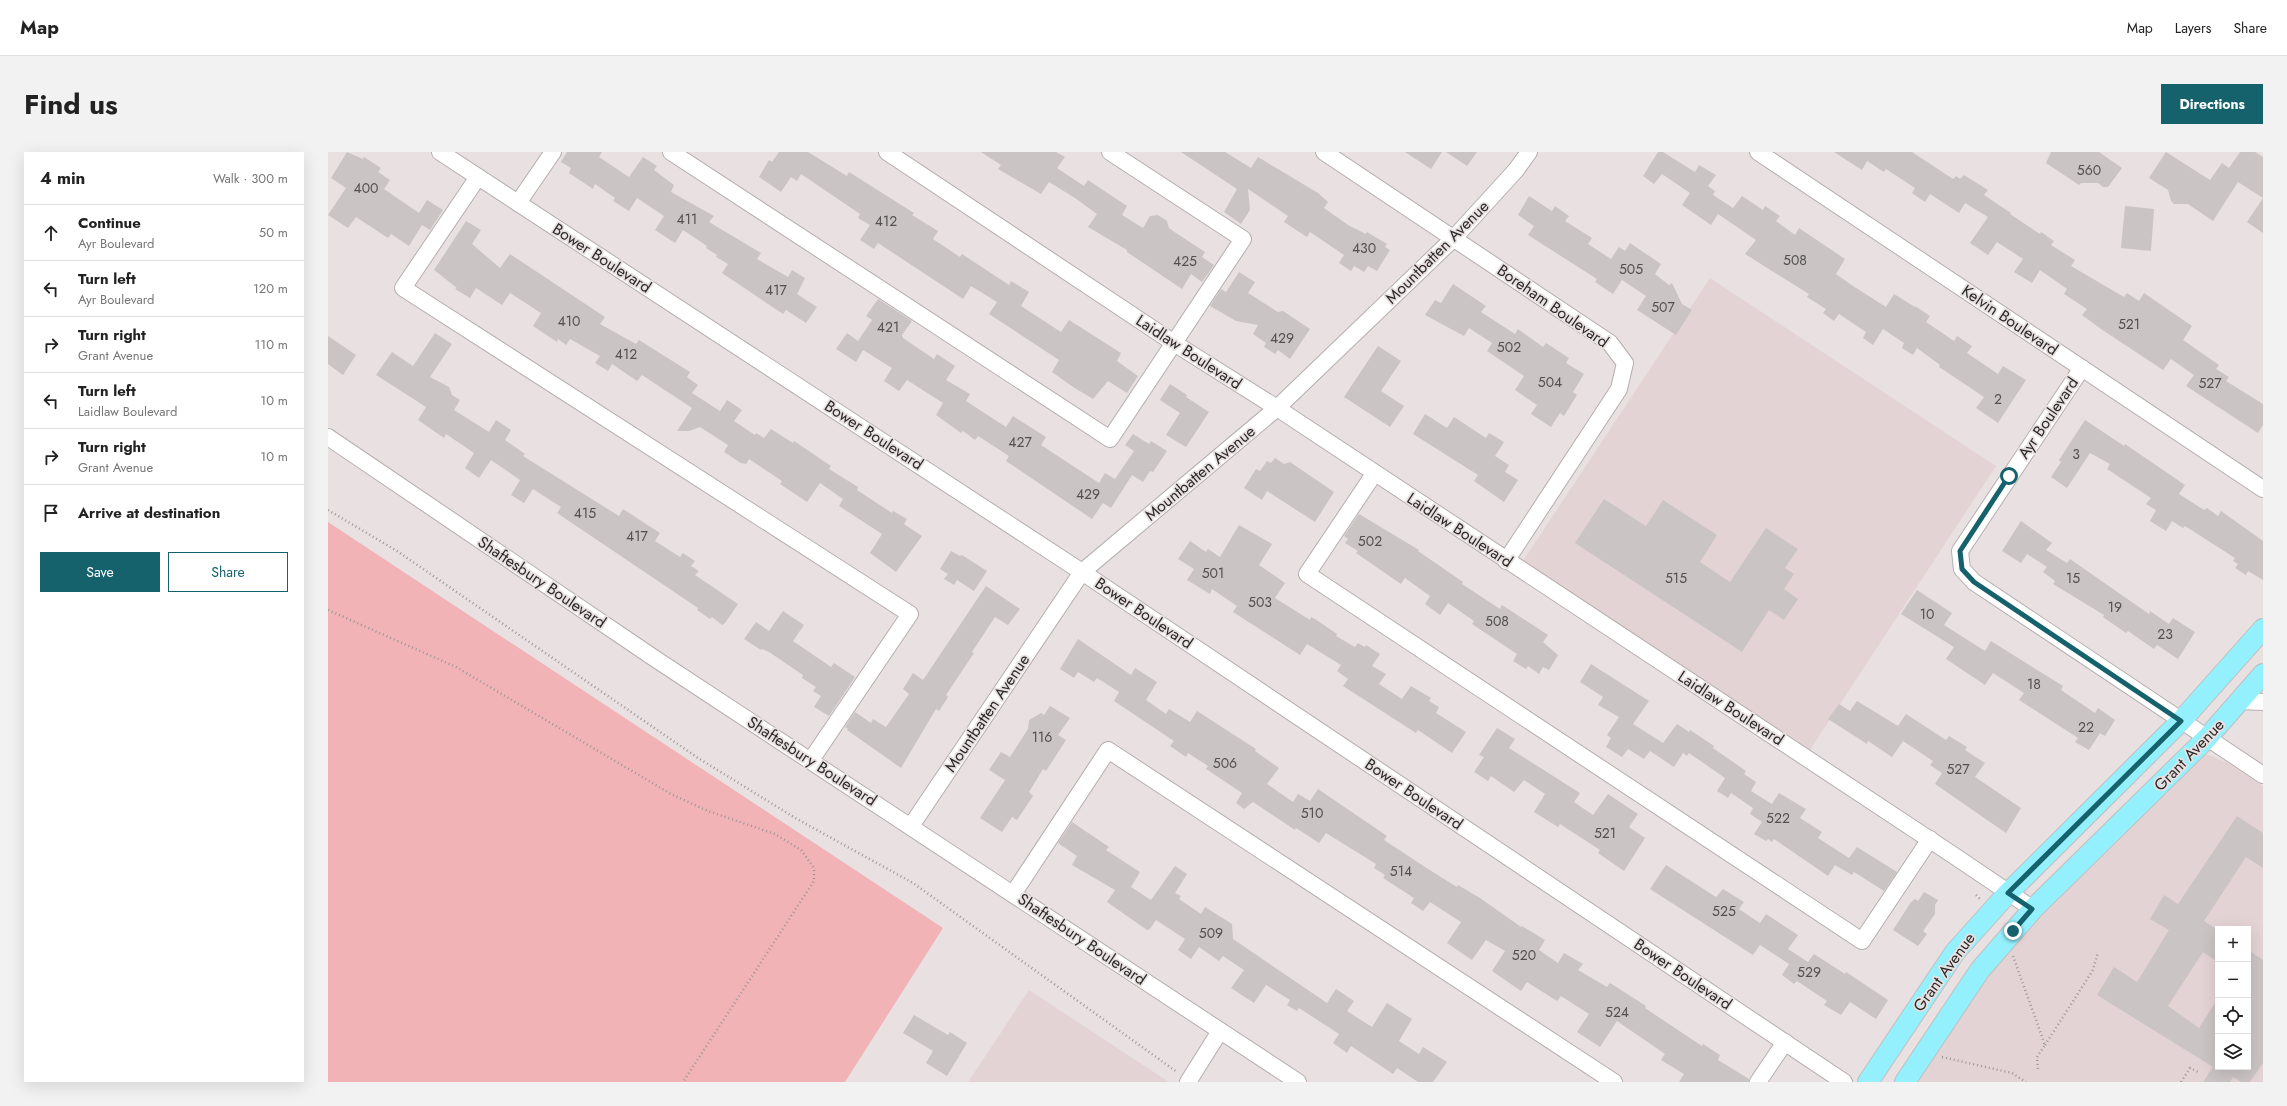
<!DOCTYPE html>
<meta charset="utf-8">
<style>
body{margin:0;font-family:Jost,sans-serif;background:#f2f2f2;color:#222}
.controls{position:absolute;right:12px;bottom:12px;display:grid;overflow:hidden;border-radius:0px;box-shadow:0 4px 16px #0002}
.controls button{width:36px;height:36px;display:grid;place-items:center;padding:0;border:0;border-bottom:1px solid #e0e0e0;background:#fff;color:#222;font:20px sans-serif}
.stop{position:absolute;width:12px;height:12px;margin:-9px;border:3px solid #15626c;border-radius:50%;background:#fff}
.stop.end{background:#15626c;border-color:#fff;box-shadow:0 1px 4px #0008}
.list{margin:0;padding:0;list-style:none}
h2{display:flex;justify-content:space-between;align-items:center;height:52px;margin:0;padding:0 16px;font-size:17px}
h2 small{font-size:13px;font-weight:400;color:#767676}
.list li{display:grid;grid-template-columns:26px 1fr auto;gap:12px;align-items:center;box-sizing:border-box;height:56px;padding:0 16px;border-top:1px solid #e0e0e0}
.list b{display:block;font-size:15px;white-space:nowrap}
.list p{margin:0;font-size:13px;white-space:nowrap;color:#767676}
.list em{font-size:13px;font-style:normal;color:#767676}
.actions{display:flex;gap:8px;padding:12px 16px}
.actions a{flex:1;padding:9px 0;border:1px solid #15626c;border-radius:0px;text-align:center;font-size:14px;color:#15626c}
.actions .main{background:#15626c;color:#fff}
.icon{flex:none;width:22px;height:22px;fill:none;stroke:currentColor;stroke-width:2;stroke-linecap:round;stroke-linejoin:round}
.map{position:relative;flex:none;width:1935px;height:930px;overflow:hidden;border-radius:0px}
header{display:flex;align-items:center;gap:24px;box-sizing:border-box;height:56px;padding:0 20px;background:#fff;border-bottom:1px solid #e0e0e0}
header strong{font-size:19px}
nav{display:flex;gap:22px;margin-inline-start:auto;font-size:14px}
.intro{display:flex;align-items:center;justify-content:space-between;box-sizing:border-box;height:96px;padding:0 24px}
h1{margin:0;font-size:28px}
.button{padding:10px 18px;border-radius:0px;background:#15626c;color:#fff;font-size:14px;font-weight:700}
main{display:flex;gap:24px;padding:0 24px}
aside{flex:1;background:#fff;border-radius:0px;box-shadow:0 4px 16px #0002}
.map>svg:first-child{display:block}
.built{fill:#e4d3d4;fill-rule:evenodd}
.green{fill:#f2b3b6}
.building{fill:#cbc4c4}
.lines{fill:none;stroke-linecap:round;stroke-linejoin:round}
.minor-casing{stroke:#b5adae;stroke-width:18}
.major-casing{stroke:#c0bfbf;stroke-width:22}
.path{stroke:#9c9696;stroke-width:2.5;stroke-dasharray:1 3;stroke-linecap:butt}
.minor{stroke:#fff;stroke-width:16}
.major{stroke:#95f0fd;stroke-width:20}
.route{stroke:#15626c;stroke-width:5}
.labels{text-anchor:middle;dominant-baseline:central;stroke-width:3.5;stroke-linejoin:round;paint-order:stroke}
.number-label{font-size:14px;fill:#545050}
.street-label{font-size:16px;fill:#2c2929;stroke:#e9e1e1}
</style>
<header>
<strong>Map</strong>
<nav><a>Map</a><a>Layers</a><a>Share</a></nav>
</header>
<div class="intro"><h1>Find us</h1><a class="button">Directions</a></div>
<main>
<aside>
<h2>4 min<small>Walk · 300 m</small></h2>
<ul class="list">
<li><svg class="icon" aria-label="ahead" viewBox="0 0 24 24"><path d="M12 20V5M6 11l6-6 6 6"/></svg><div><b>Continue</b><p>Ayr Boulevard</p></div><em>50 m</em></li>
<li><svg class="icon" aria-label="left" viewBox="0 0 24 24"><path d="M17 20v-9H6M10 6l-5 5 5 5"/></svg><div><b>Turn left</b><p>Ayr Boulevard</p></div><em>120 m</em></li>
<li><svg class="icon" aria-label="right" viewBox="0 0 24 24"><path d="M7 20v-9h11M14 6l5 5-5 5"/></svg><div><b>Turn right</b><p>Grant Avenue</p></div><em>110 m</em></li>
<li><svg class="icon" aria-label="left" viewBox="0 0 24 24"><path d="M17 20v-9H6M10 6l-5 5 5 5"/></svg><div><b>Turn left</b><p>Laidlaw Boulevard</p></div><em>10 m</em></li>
<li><svg class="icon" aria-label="right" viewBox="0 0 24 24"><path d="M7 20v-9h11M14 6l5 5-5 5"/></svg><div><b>Turn right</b><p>Grant Avenue</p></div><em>10 m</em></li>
<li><svg class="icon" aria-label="arrive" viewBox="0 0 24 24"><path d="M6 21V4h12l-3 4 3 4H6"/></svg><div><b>Arrive at destination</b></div></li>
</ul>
<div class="actions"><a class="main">Save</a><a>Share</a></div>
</aside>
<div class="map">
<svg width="1935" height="930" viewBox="0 0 1935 930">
<rect width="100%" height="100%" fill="#e9e1e1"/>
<g class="built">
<path d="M1382,126L1668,314L1482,598L1195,409Z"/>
<path d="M1878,602L1900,611L1935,634V930H1584L1666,809L1873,603ZM1890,777H1920V915H1890Z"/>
<path d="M701,838L841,930H640Z"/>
</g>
<path class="green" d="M0,370L615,776L517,930H0Z"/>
<g class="building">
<path d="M19,0L35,7L36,5L53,16L50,20L62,28L56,37L91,61L99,48L115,58L102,78L94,73L81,94L63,82L60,86L28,65L20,76L0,63L18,36L3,26Z"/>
<path d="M239,0H274L271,5L301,25L315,5L329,14L326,18L346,33L343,40L386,64L381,70L433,101L429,107L460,125L464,118L477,126L469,142L489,155L478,171L458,158L455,162L394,121L400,112L388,105L389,103L378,96L379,94L355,78L347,91L327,78L336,64L309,46L301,59L285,49L287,46L267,32L265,37L241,21L243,16L233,10Z"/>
<path d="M451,0H480L519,24L521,20L586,61L584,63L610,79L605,87L632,105L634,102L681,133L683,129L701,140L693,154L733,180L741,168L793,201L789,209L810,224L799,241L780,229L765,247L745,235L724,220L731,208L661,162L669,150L643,134L635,147L550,91L546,97L532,88L542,73L530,66L532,62L473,22L469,29L463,25L453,40L431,25L441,8L444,10Z"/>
<path d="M653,0H728L737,5L729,16L756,34L760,28L799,54L794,63L815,76L822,64L830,63L839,69L841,76L845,79L877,100L874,105L886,113L874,130L863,122L854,137L799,100V98L760,75L769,62L747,46L721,30L713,42L670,17L673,13Z"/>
<path d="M853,0H897L923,16L930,5L990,41L1000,50L996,56L1020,73L1038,82L1039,80L1059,92L1057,95L1062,98L1049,119L1040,114L1036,120L1026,114L1023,119L1011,111L1016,103L982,80L979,85L956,70L960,64L920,37L922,58L913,72L896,60L909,37Z"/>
<path d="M1077,0H1114L1103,17Z"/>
<path d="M1118,0H1149L1139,14Z"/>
<path d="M1330,0H1335L1367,20L1371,13L1388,23L1380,34L1387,39L1385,43L1405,56L1414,44L1435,58L1437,54L1452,64L1448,69L1467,83L1471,76L1517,107L1508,122L1525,134L1558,155L1566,142L1587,155V154L1602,164L1598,170L1626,189L1629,184L1644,194L1639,201L1670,222L1675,214L1698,228L1670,271L1648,256L1656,245L1611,215L1612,213L1589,196L1585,203L1574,196L1576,191L1555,177L1545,193L1535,186L1538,180L1511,162L1506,169L1495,161L1498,157L1479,145L1481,142L1417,102L1428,88L1390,62L1383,73L1354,53L1362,41L1334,22L1326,32L1315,24Z"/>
<path d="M1506,0H1584L1625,27L1628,24L1632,27L1636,23L1660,38L1656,43L1683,61L1682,62L1712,82L1713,80L1726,89L1723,93L1747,108L1743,114L1796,145L1799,141L1811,149L1816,141L1864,174L1855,188L1891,213L1888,217L1901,225L1898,229L1935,252V273L1930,281L1858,234L1866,223L1843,207L1835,218L1773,177L1754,163L1759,157L1736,142L1739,137L1712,118L1704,131L1686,120L1695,107L1669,90L1660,103L1642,91L1660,65L1637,51L1631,61L1602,42L1597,50L1584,41L1587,36L1558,17L1556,20L1539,9L1534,18Z"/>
<path d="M1723,0H1771L1794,16L1780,35H1775L1770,31H1753L1751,33L1718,11Z"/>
<path d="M1838,0L1882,28L1894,11L1901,16L1912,0H1927L1935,5V81L1919,70L1935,46L1910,30L1885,69L1860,52H1846L1843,49L1840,38L1821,26Z"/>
<path d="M1201,44L1224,59L1227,54L1241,64L1237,69L1264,86L1260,92L1283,107L1291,95L1297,99L1302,91L1333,112L1327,122L1341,133L1344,131L1354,152L1364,158L1348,183L1309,158L1318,144L1294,128L1285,142L1267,130L1269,127L1200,83L1206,74L1190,63Z"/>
<path d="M1797,54L1826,57L1823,99L1793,96Z"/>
<path d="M138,69L153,78L144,92L172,116L182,102L277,165L272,172L308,192L311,188L362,220L359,225L370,233L364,241L392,259L399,248L414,258L406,269L427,283L428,281L436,286L443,277L465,291L466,289L503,314L501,317L530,335L529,338L564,361L565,359L579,367L576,372L594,384L568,420L542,401L554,382L511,354L515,347L492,331L479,350L452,332L454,329L421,307L418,312L413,311L396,300L400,293L372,275L361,279H349L364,256L314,223L309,229L284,212L280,219L267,211L272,204L242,187L238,193L230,187L229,190L205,174L213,161L182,141L174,153L148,136L142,146L127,137L129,136L106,118Z"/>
<path d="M911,120L927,130L920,141L950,160L955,159L982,177L962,207L950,198L947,202L936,195L938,191L925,182L930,173L908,169L882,154L893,137L898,140Z"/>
<path d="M1125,132L1158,154L1153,160L1187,182L1190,177L1215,195L1218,191L1241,206L1238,211L1256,222L1245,240L1249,243L1236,264L1232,261L1223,275L1203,262L1209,253L1187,238L1196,224L1159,199L1164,191L1141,176L1136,184L1097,163L1107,148L1113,151Z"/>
<path d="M550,147L584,169L574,183L575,186L606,207L609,202L627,214L618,228L642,242L638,249L678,275L685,264L718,285L713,293L771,331L777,321L787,327L806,299L797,293L805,282L821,292L823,289L839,299L825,320L822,319L815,330L804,323L783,356L775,351L764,367L678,309L681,304L650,284L647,288L635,279L633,281L608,263L615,251L579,228L571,239L556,229L564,216L535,198L528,210L508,197L519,181L530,189L544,168L538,164Z"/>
<path d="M107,181L124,192L102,225L121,235L124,243L132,248L126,258L161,280L168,268L183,278L177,288L197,302L195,304L291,364L295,357L332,381L327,389L352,405L355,401L367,409L363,414L371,419L367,423L410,452L397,471L394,473L384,465L382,467L369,458L370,456L229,361L233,355L205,337L196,351L183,343L192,328L163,308L151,326L137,316L146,301L118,282L116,286L90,268L98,255L48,223L64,200L85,214Z"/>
<path d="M0,184L28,203L15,223L0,212Z"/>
<path d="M1050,194L1073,209L1053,239L1076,254L1062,275L1016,245Z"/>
<path d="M842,232L859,243L858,245L881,260L858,295L838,283L852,261L832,248Z"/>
<path d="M1097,262L1119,276L1126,265L1158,286L1161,281L1176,290L1167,304L1181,313L1177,320L1190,328L1176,350L1146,329L1150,323L1085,282Z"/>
<path d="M1757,268L1796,294L1797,292L1857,333L1851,342L1876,358L1879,356L1890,364L1893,359L1935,389V428L1920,419L1918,423L1907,416L1910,412L1905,409L1907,406L1857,374L1855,376L1844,369L1838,379L1822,369L1828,358L1818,352L1823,346L1779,317L1782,312L1762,301L1739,336L1723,325L1733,310L1731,308Z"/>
<path d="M947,306L956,312L962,310L1006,340L987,370L939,339L934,348L916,336L928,317L932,319L939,309L943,311Z"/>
<path d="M1276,347L1318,374L1335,348L1389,383L1372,410L1402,430L1438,376L1470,397L1457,416L1466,422L1456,437L1470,447L1456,468L1441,458L1414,500L1247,391Z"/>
<path d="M1031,362L1091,398L1090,399L1135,430L1134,432L1172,457L1174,453L1220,483L1215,490L1230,503L1221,518L1215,515L1211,522L1200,514L1198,517L1185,509L1189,502L1144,472L1146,469L1120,451L1112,463L1097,452L1102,444L1077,426L1073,432L1028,401L1030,399L1017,391L1020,387L1016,384Z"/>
<path d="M1693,369L1724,391L1718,398L1739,411L1742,407L1821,462L1822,459L1841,472L1845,466L1867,480L1850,507L1829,493L1826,497L1800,479L1798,481L1775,465L1776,463L1725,432L1727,429L1715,420L1719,415L1699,402L1693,411L1674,399Z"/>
<path d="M911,373L944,392L931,413L957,431L947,446L982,468L983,465L987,467L1009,482L1008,484L1027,495L1030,491L1037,495L1038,493L1052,502L1044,514L1058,522L1051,532L1074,547L1083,534L1103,546L1101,549L1111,555L1108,561L1138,580L1124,601L1090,578L1088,581L1015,534L1020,527L1009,519L1013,513L979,492L972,503L905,460L909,454L884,437L882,442L859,428L866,417L850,407L862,389L878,400L880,397L892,405Z"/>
<path d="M623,399L632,404L634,403L659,419L646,439L629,428L626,433L616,427L620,422L612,417Z"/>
<path d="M658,434L692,457L680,473L667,465L644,500L646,501L618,543L620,545L611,559L608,557L573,616L519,578L520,577L517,575L527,560L543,571L545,567L558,575L581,542L575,537L585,521L595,528Z"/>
<path d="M1589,438L1624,461L1616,473L1657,499L1663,489L1735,534L1733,538L1767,561L1770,556L1787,568L1777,584L1772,581L1761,598L1747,590L1750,586L1691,548L1696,541L1665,521L1657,533L1618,507L1626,495L1573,462Z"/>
<path d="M455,459L476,473L465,489L503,515L506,511L527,525L501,564L486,555L493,544L485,539L488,535L474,526L475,523L441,500L434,497L433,498L416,487L428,470L441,479Z"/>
<path d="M750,487L803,523L807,516L829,530L818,548L838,562L841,557L862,570L869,559L928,597L927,599L951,616L939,632L965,650L970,642L982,649L990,637L1059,684L1056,688L1097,715L1129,735L1130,733L1152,746L1193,775L1194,774L1217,788L1211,798L1230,811L1236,801L1255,812L1250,818L1279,835L1282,831L1318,854L1317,856L1374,894L1375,892L1392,903L1390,908L1421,927V930H1351L1356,922L1333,908L1337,902L1289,869L1272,895L1249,880L1261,862L1233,844L1229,849L1199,830L1193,839L1164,819L1177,799L1158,788L1144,808L1119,791L1133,770L1102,750L1095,759L1083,751L1086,746L1055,726L1057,723L1046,716L1048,712L998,681L991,691L968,676L967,678L925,650L916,657L908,651L914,641L878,617L880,614L860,601L858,605L842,594L846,589L786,549L791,540L769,526L766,530L750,520L746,526L732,517Z"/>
<path d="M1263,512L1321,549L1305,572L1335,591L1349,572L1361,580L1362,578L1386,594L1385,596L1418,619L1416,622L1428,630L1423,639L1444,652L1451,641L1478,657L1472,666L1494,680L1490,686L1521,706L1529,695L1569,720L1556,739L1526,720L1524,723L1507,713L1500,724L1446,687L1444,690L1440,687L1438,689L1426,682L1434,670L1422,662L1425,656L1403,641L1400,646L1389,639L1397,626L1361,601L1359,604L1355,601L1346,615L1322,599L1316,607L1300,597L1294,605L1278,595L1283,586L1279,583L1291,565L1270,553L1275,545L1252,530Z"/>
<path d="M1529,549L1570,574L1578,562L1618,588L1621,584L1639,595L1637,598L1657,611L1647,625L1693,656L1678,681L1607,632L1614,621L1602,613L1605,609L1575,589L1564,605L1540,589L1539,592L1500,567L1511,552L1522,559Z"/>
<path d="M722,554L742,566L730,583L738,588L718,619L715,617L701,640L705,644L689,668L684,665L674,680L652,666L677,628L661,618L673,600L682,605L700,577L701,568L713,561L716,563Z"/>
<path d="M1169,576L1187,587L1181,596L1252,641L1246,650L1265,663L1280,642L1310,662L1301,675L1317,686L1296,719L1270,701L1272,698L1232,672L1230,675L1206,660L1217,642L1196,628L1186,640L1163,624L1160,629L1146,620L1156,605L1151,603Z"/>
<path d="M1909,664L1935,681V716L1918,705L1876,769L1890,778V810L1875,800L1840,854L1871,876L1890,846V915H1920V798L1935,808V911L1922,930H1913L1905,925L1902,930H1875L1885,915L1769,843L1786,815L1809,830L1841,778L1822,767L1836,743L1850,752Z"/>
<path d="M744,670L781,695L778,698L812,720L803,735L823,748L847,714L859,722L847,741L853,744L851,747L873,762L877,755L904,772L905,787L999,851L1008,837L1026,849L1019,859L1044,875L1059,851L1084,867L1071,889L1091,902L1095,895L1119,910L1105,930H1090L1069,916L1065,922L1023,894L1019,901L1005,891L1011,882L971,856L969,859L959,853L962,848L938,833L926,851L903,836L916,818L895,804L891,809L871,795L863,807L850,798L857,787L828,768L822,777L819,778L779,750L787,738L744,713L749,704L730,691Z"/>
<path d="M1338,713L1388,745L1395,737L1416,750L1411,757L1432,771L1438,762L1470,783L1460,797L1480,810L1486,802L1517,822L1518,820L1560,848L1548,867L1522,850L1513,863L1496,853L1499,849L1469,829L1466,832L1454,823L1461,812L1432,793L1425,803L1322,737Z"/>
<path d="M1596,740L1610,748L1607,753V762L1595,779L1599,782L1590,794L1565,778L1583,750L1587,747L1590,749Z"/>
<path d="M586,863L620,883L622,880L639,891L619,924L598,911L605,899L575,881Z"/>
</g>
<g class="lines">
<defs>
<g id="minor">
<path d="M112,0L754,420L1516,930"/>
<path d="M343,0L782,287L915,87L782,0"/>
<path d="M559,0L846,191L949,256L1625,703L1705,757"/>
<path d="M996,0L1282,191L1297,211L1291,237L1178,409"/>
<path d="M1430,0L1935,337"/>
<path d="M150,25L75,136L582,462L483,608"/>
<path d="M190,51L225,0"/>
<path d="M1754,216L1632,399L1634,417L1646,430L1935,623"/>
<path d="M0,285L329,508L970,930"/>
<path d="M1046,322L979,422L1534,789L1602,687"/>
<path d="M1912,549L1935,550"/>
<path d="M583,674L754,420L949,256L1126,86L1188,18L1201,0"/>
<path d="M685,742L780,598L1286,930"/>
<path d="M860,930L892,879"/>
<path d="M1430,930L1457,890"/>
</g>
<g id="major">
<path d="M1540,930L1627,800L1680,741L1853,569L1935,477"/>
<path d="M1577,930L1652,818L1705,757L1879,586L1935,522"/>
</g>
</defs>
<use href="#minor" class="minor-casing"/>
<use href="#major" class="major-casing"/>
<g class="path">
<path d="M0,358L69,399L370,606L469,667L585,731L849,920"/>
<path d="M0,458L128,515L343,642L380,659L447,682L473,698L486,716V729L355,930"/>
<path d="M1648,743L1652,747"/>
<path d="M1685,804L1717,893L1709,905L1710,917"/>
<path d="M1717,893L1765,818L1770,800"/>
<path d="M1614,905L1684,921L1698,930"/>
<path d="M1853,930L1862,916L1872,921"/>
</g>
<use href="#minor" class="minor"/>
<use href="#major" class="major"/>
</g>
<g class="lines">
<path class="route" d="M1681,324L1632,399L1634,417L1646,430L1853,569L1680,741L1704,757L1685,779"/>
</g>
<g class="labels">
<g class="number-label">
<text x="1761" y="18">560</text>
<text x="38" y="36">400</text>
<text x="359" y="67">411</text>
<text x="558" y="69">412</text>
<text x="1036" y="96">430</text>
<text x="1467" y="108">508</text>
<text x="857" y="109">425</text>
<text x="1303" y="117">505</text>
<text x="448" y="138">417</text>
<text x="1335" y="155">507</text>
<text x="241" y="169">410</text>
<text x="1801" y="172">521</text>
<text x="560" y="175">421</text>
<text x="954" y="186">429</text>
<text x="1181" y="195">502</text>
<text x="298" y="202">412</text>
<text x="1222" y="230">504</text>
<text x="1882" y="231">527</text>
<text x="1670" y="247">2</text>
<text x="692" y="290">427</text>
<text x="1748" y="302">3</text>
<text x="760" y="342">429</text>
<text x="257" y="361">415</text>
<text x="309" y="384">417</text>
<text x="1042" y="389">502</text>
<text x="885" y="421">501</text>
<text x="1348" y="426">515</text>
<text x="1745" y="426">15</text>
<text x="932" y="450">503</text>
<text x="1787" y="455">19</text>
<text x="1599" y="462">10</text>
<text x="1169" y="469">508</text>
<text x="1837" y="482">23</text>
<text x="1706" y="532">18</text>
<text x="1758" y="575">22</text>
<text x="714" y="585">116</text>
<text x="897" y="611">506</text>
<text x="1630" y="617">527</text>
<text x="984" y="661">510</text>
<text x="1450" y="666">522</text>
<text x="1277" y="681">521</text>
<text x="1073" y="719">514</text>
<text x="1396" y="759">525</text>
<text x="883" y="781">509</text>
<text x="1196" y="803">520</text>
<text x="1481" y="820">529</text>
<text x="1289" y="860">524</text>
</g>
<g class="street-label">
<text transform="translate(1109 100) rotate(-45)">Mountbatten Avenue</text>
<text transform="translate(274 106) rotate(33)">Bower Boulevard</text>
<text transform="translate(1225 154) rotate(35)">Boreham Boulevard</text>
<text transform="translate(1682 168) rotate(34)">Kelvin Boulevard</text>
<text transform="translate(861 200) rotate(33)">Laidlaw Boulevard</text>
<text transform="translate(1720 266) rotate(-56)">Ayr Boulevard</text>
<text transform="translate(546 283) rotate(33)">Bower Boulevard</text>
<text transform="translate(872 321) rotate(-40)">Mountbatten Avenue</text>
<text transform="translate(1132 378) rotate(33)">Laidlaw Boulevard</text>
<text transform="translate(214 430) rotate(34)">Shaftesbury Boulevard</text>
<text transform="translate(816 461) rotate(34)">Bower Boulevard</text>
<text transform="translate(1403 556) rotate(33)">Laidlaw Boulevard</text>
<text transform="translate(659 561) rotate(-56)">Mountbatten Avenue</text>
<text transform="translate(1861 603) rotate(-46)">Grant Avenue</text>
<text transform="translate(484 609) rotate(33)">Shaftesbury Boulevard</text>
<text transform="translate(1086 642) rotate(34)">Bower Boulevard</text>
<text transform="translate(754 787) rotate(34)">Shaftesbury Boulevard</text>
<text transform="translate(1616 820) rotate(-54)">Grant Avenue</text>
<text transform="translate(1355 822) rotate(34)">Bower Boulevard</text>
</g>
</g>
</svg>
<div class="controls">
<button>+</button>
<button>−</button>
<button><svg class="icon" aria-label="locate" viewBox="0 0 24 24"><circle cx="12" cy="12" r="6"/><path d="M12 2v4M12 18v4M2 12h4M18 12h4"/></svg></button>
<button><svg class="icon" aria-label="layers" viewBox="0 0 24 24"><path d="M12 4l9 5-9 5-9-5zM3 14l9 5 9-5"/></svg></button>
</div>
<div class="stop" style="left:1681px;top:324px"></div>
<div class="stop end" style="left:1685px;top:779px"></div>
</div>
</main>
